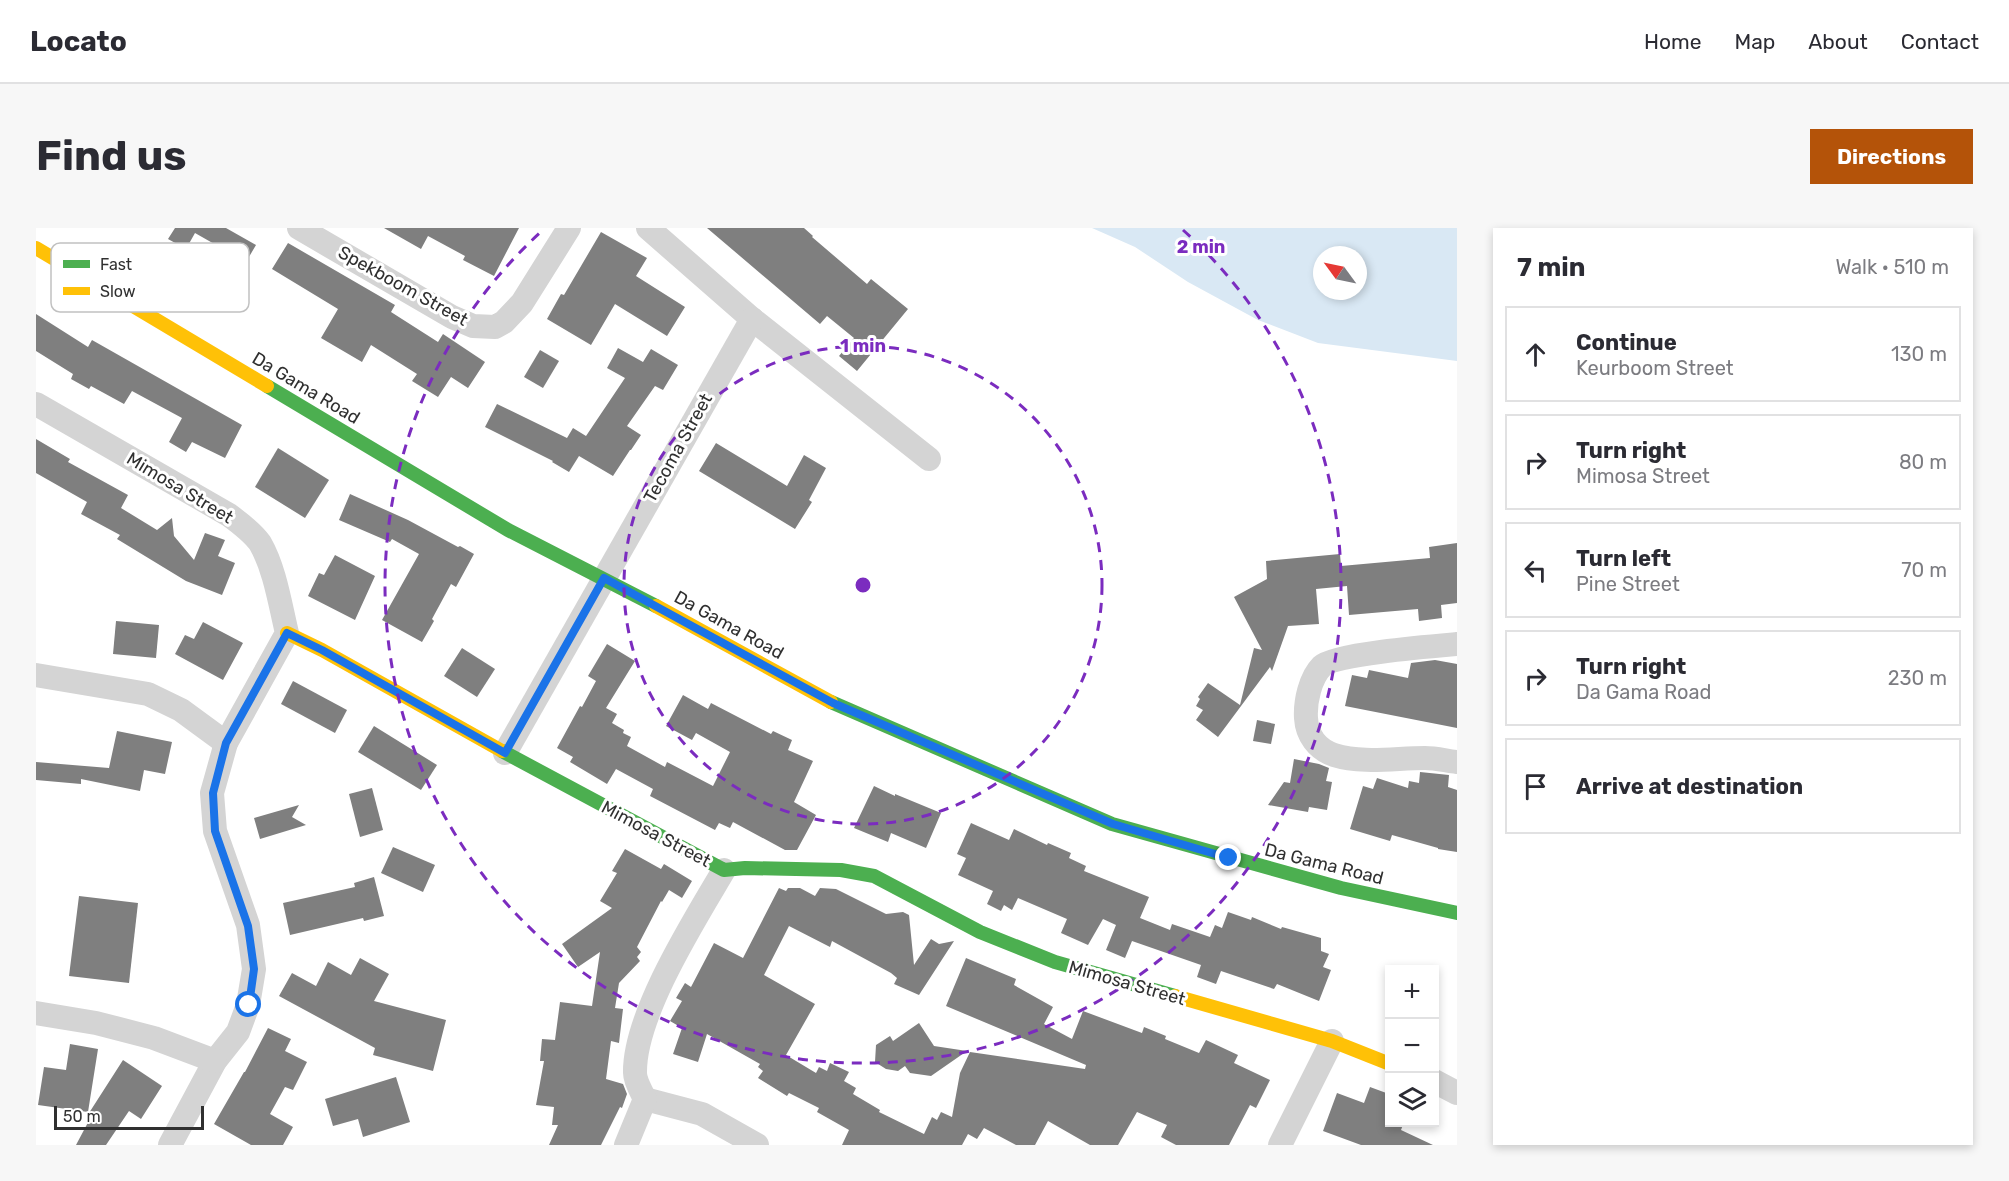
<!DOCTYPE html>
<meta charset="utf-8">
<style>
body{margin:0;font-family:Rubik,sans-serif;background:#f7f7f7;color:#2b2b33}
.controls{position:absolute;right:18px;bottom:18px;display:grid;overflow:hidden;border-radius:0px;box-shadow:0 3px 9px #0003}
.controls button{width:54px;height:54px;display:grid;place-items:center;padding:0;border:0;border-bottom:2px solid #e1e1e2;background:#fff;color:#2b2b33;font:30px sans-serif}
.compass{position:absolute;left:1277px;top:18px;width:54px;height:54px;border-radius:50%;background:#fff;box-shadow:0 3px 9px #0003;rotate:303deg}
.scale{position:absolute;left:18px;bottom:15px;width:150px;box-sizing:border-box;padding-left:6px;border:3px solid #303030;border-top:0;font-size:16px;line-height:21px;white-space:nowrap;color:#303030;-webkit-text-stroke:4px #fff;paint-order:stroke}
.stop{position:absolute;width:18px;height:18px;margin:-14px;border:4px solid #1a73e8;border-radius:50%;background:#fff}
.stop.end{background:#1a73e8;border-color:#fff;box-shadow:0 2px 6px #0008}
.list{margin:0;padding:0;list-style:none}
h2{display:flex;justify-content:space-between;align-items:center;height:78px;margin:0;padding:0 24px;font-size:26px}
h2 small{font-size:20px;font-weight:400;color:#7c7c81}
.list li{display:grid;grid-template-columns:39px 1fr auto;gap:18px;align-items:center;box-sizing:border-box;height:96px;margin:0 12px 12px;padding:0 12px;border:2px solid #e1e1e2;border-radius:0px}
.list b{display:block;font-size:22px;white-space:nowrap}
.list p{margin:0;font-size:20px;white-space:nowrap;color:#7c7c81}
.list em{font-size:20px;font-style:normal;color:#7c7c81}
.icon{flex:none;width:33px;height:33px;fill:none;stroke:currentColor;stroke-width:2;stroke-linecap:round;stroke-linejoin:round}
.map{position:relative;flex:none;width:1421px;height:917px;overflow:hidden;border-radius:0px}
header{display:flex;align-items:center;gap:36px;box-sizing:border-box;height:84px;padding:0 30px;background:#fff;border-bottom:2px solid #e1e1e2}
header strong{font-size:28px}
nav{display:flex;gap:33px;margin-inline-start:auto;font-size:21px}
.intro{display:flex;align-items:center;justify-content:space-between;box-sizing:border-box;height:144px;padding:0 36px}
h1{margin:0;font-size:42px}
.button{padding:15px 27px;border-radius:0px;background:#b45309;color:#fff;font-size:21px;font-weight:700}
main{display:flex;gap:36px;padding:0 36px}
aside{flex:1;background:#fff;border-radius:0px;box-shadow:0 3px 9px #0003}
.map>svg:first-child{display:block}
.water{fill:#d9e8f4;fill-rule:evenodd}
.building{fill:#7f7f7f}
.lines{fill:none;stroke-linecap:round;stroke-linejoin:round}
.street{stroke:#d4d4d4;stroke-width:24}
.fast{stroke:#4caf50;stroke-width:14}
.slow{stroke:#ffc107;stroke-width:14}
.route{stroke:#1a73e8;stroke-width:8}
.ring{fill:none;stroke:#7b2cbf;stroke-width:3;stroke-dasharray:10 8}
.labels{text-anchor:middle;dominant-baseline:central;stroke-width:6;stroke-linejoin:round;paint-order:stroke}
.street-label{font-size:18px;fill:#303030;stroke:#fff}
.key{fill:#fff;stroke:#c1c1c1;stroke-width:1.5}
.key-label{font-size:16px;fill:#303030}
.centre{fill:#7b2cbf;stroke:#fff;stroke-width:3}
.ring-label{font-size:18px;text-anchor:middle;font-weight:bold;fill:#7b2cbf;stroke:#fff;stroke-width:6;stroke-linejoin:round;paint-order:stroke}
</style>
<header>
<strong>Locato</strong>
<nav><a>Home</a><a>Map</a><a>About</a><a>Contact</a></nav>
</header>
<div class="intro"><h1>Find us</h1><a class="button">Directions</a></div>
<main>
<div class="map">
<svg width="1421" height="917" viewBox="0 0 1421 917">
<rect width="100%" height="100%" fill="#fff"/>
<path class="water" d="M1056,0H1421V133L1282,115L1222,92L1152,54L1099,19ZM1286,27H1322V63H1286Z"/>
<g class="building">
<path d="M139,0H190L220,17L210,34L159,5L150,21L132,11Z"/>
<path d="M348,0H483L458,48L427,32L429,28L392,8L385,21Z"/>
<path d="M671,0H768L777,8L776,9L831,56L835,51L872,81L821,143L803,128L818,110L791,88L784,96Z"/>
<path d="M565,4L611,30L600,48L649,79L631,108L579,76L555,117L511,91L525,66L528,67Z"/>
<path d="M252,15L359,77L355,84L402,114L407,106L449,134L432,160L415,149L402,169L376,153L381,146L335,117L326,134L285,110L302,81L236,41Z"/>
<path d="M0,86L52,119L56,112L206,197L189,230L156,214L150,224L133,214L146,190L96,163L88,176L55,158L53,161L35,151L37,146L0,123Z"/>
<path d="M582,120L607,134L615,121L642,137L627,162L619,158L591,198L605,207L595,222H594L577,248L543,228L533,244L516,234L517,233L449,199L461,176L531,210L537,200L550,208L589,150L571,140Z"/>
<path d="M504,122L523,133L507,160L488,149Z"/>
<path d="M0,211L34,231L32,234L92,267L85,280L121,302L136,290L138,308L158,332L169,305L189,312L182,328L199,335L186,367L150,353L81,311L84,307L45,286L51,274L0,245Z"/>
<path d="M680,215L751,258L768,227L790,240L773,272L776,274L759,301L663,243Z"/>
<path d="M242,220L293,252L269,290L219,259Z"/>
<path d="M314,266L372,292L422,319L424,318L438,326L420,359L415,356L396,391L398,393L386,414L346,392L383,326L356,311L354,314L303,292Z"/>
<path d="M1421,315V375L1405,377L1406,390L1383,393L1382,381L1313,387L1311,358L1280,361L1283,396L1252,398L1236,443L1234,439L1182,509L1160,492L1167,482L1160,478L1164,471L1162,469L1172,455L1204,477L1218,420L1226,422L1198,369L1231,351L1230,333L1304,326L1305,338L1394,330L1393,319Z"/>
<path d="M299,327L339,348L319,392L272,368L283,345L288,347Z"/>
<path d="M80,393L123,397L120,430L77,426Z"/>
<path d="M167,394L207,415L187,452L139,426L149,407L158,411Z"/>
<path d="M571,416L599,433L570,480L581,486L576,495L588,502L587,505L595,509L591,518L629,539L631,534L677,558L694,524L660,505L656,512L630,498L647,467L672,481L675,475L735,506L737,503L756,512L752,522L777,533L758,574L780,587L761,622H749L697,594L694,600L683,595L679,602L614,568L617,561L580,541L571,556L534,534L537,529L521,520L544,478L546,479L560,453L552,448Z"/>
<path d="M426,420L459,441L441,469L408,448Z"/>
<path d="M1399,432L1421,436V500L1309,478L1316,447L1331,450L1333,442L1372,450L1375,435Z"/>
<path d="M257,453L311,482L299,505L245,476Z"/>
<path d="M1221,492L1239,496L1235,516L1217,513Z"/>
<path d="M338,498L401,537L385,562L322,524Z"/>
<path d="M81,503L136,514L129,546L108,542L104,563L45,551V556L0,552V534L73,540Z"/>
<path d="M1258,531L1283,536L1293,540L1290,553L1296,554L1291,582L1273,579L1272,584L1232,577L1248,554L1254,555Z"/>
<path d="M1384,544L1413,547L1412,559L1421,562V624L1402,621V620L1356,607L1354,613L1314,601L1327,558L1337,561L1341,550L1372,560L1373,553L1383,555Z"/>
<path d="M838,558L859,568V566L905,585L890,620L855,605L852,614L818,600Z"/>
<path d="M336,560L347,602L324,609L313,566Z"/>
<path d="M263,577L256,589L270,597L224,611L218,590Z"/>
<path d="M935,595L973,612L978,601L1011,617L1012,615L1035,625L1033,630L1050,638L1048,643L1113,669L1104,690L1134,702L1136,696L1174,709L1179,697L1186,700L1192,684L1215,692L1216,689L1245,701L1246,699L1285,710V723L1293,726L1287,739L1295,742L1283,773L1241,756L1238,761L1185,743L1180,756L1161,749L1165,737L1096,713L1089,730L1070,722L1080,697L1067,691L1052,717L1025,705L1031,691L982,670L976,682L968,677L965,683L951,676L957,663L922,647L930,630L921,626Z"/>
<path d="M357,619L399,637L387,664L345,645Z"/>
<path d="M589,621L625,641L628,636L656,653L646,670L633,662L626,674L625,673L601,719L605,724L601,729L604,733L583,755L579,780L587,781L583,815L575,813L570,851L587,856L591,866L586,880L584,879L565,917H513L522,897H516L518,879L500,877L508,833H504L506,811L519,812L524,774L556,778L564,724L542,739L526,716L576,680L564,673L581,645L576,643Z"/>
<path d="M338,649L348,688L328,693L327,690L254,707L247,675L319,659L318,655Z"/>
<path d="M743,660L750,663L752,660H764L779,668L784,660L800,661L850,686L867,684L873,687L878,737L895,711L903,716L918,713L883,767L858,756L861,750L855,745L796,713L794,719L753,698L728,747L779,776L750,827L780,845L783,839L791,843L794,835L813,844L808,853L820,860L817,866L844,882L843,884L888,906L896,889L901,892L905,884L916,889L924,845L934,824L1049,841L1050,837L910,778L930,730L980,751L978,757L1017,779L1008,796L1036,811L1047,783L1106,805L1108,799L1130,808L1129,811L1163,825L1170,812L1202,827L1198,835L1234,852L1220,880L1214,877L1193,917H1140L1125,909L1131,897L1101,884L1082,917H1054L1012,893L999,917H980L948,900L941,911L932,906L926,917H806L813,902L781,884L783,880L753,865L751,868L722,850L727,843L722,839L724,836L671,806L662,834L637,826L646,800L634,793L646,773L640,770L649,755L655,759L678,715L707,730Z"/>
<path d="M43,668L102,675L93,755L33,748Z"/>
<path d="M324,730L353,746L338,773L410,792L397,843L337,827L339,820L243,768L256,745L280,758L292,734L315,747Z"/>
<path d="M883,795L898,818L931,823L895,848L874,845L869,838L862,843L850,841L839,834L840,817L854,808L857,813Z"/>
<path d="M232,800L255,811L249,823L271,834L257,862L249,859L234,886L257,899L247,917H215L178,896L208,844H209Z"/>
<path d="M34,816L62,821L52,884L2,877L8,839L30,842Z"/>
<path d="M87,832L126,858L105,891L93,883L70,917H40L57,885H53Z"/>
<path d="M360,849L374,894L327,909L322,891L297,898L289,871Z"/>
<path d="M1334,859L1353,866V894H1368L1365,902L1397,917H1325L1287,903L1301,865L1328,875Z"/>
</g>
<g class="lines">
<g class="street">
<path d="M263,0L416,89L437,98L459,99L468,94L486,75L533,0"/>
<path d="M612,0L716,91L893,231"/>
<path d="M0,176L193,287C204,295 216,304 224,315C239,341 244,376 251,405L190,515L176,565L179,603L212,697L218,741L212,777L202,804L179,833L134,917"/>
<path d="M1421,416C1398,418 1298,426 1286,438C1274,450 1269,474 1270,490C1271,507 1281,521 1298,527C1327,536 1359,530 1389,530C1400,530 1411,533 1421,534"/>
<path d="M0,447L112,466L145,482L190,515"/>
<path d="M469,525L716,91"/>
<path d="M0,785L60,795L118,810L179,833"/>
<path d="M1398,853L1421,865"/>
<path d="M609,871L666,886L721,917"/>
<path d="M590,917L609,871C605,863 599,853 599,845C598,787 658,693 688,642"/>
<path d="M1244,917L1296,813"/>
</g>
<g class="fast">
<path d="M231,158L472,302L620,378"/>
<path d="M795,474L1076,596L1305,660L1421,685"/>
<path d="M466,523L688,642L709,640L805,642L838,648L944,704L1019,734L1139,768"/>
</g>
<g class="slow">
<path d="M0,20L231,158"/>
<path d="M620,378L795,474"/>
<path d="M251,405L286,422L466,523"/>
<path d="M1139,768L1296,813L1354,836"/>
</g>
</g>
<g class="lines">
<path class="route" d="M213,777L218,741L212,698L179,603L177,565L190,515L251,405L286,422L469,525L568,350L797,475L1077,596L1193,630"/>
</g>
<g class="ring">
<circle cx="827" cy="357" r="239"/>
<path d="M1147 2A478 478 0 1 1 507 2"/>
</g>
<g class="labels">
<g class="street-label">
<text transform="translate(367 58) rotate(29)">Spekboom Street</text>
<text transform="translate(270 160) rotate(31)">Da Gama Road</text>
<text transform="translate(642 220) rotate(-61)">Tecoma Street</text>
<text transform="translate(144 260) rotate(31)">Mimosa Street</text>
<text transform="translate(693 397) rotate(29)">Da Gama Road</text>
<text transform="translate(620 606) rotate(28)">Mimosa Street</text>
<text transform="translate(1288 636) rotate(14)">Da Gama Road</text>
<text transform="translate(1091 755) rotate(16)">Mimosa Street</text>
</g>
</g>
<rect x="15" y="15" width="198" height="69" rx="9" class="key"/>
<rect x="27" y="32" width="27" height="8" fill="#4caf50"/>
<rect x="27" y="59" width="27" height="8" fill="#ffc107"/>
<g class="key-label">
<text x="64" y="42">Fast</text>
<text x="64" y="69">Slow</text>
</g>
<circle cx="827" cy="357" r="9" class="centre"/>
<g class="ring-label">
<text x="1165" y="25">2 min</text>
<text x="827" y="124">1 min</text>
</g>
</svg>
<div class="controls">
<button>+</button>
<button>−</button>
<button><svg class="icon" aria-label="layers" viewBox="0 0 24 24"><path d="M12 4l9 5-9 5-9-5zM3 14l9 5 9-5"/></svg></button>
</div>
<svg class="compass" viewBox="-18 -18 36 36"><path d="M0-13l5 13h-10z" fill="#e53935"/><path d="M0 13l5-13h-10z" fill="#7c7c81"/></svg>
<div class="scale">50 m</div>
<div class="stop" style="left:213px;top:777px"></div>
<div class="stop end" style="left:1193px;top:630px"></div>
</div>
<aside>
<h2>7 min<small>Walk · 510 m</small></h2>
<ul class="list">
<li><svg class="icon" aria-label="ahead" viewBox="0 0 24 24"><path d="M12 20V5M6 11l6-6 6 6"/></svg><div><b>Continue</b><p>Keurboom Street</p></div><em>130 m</em></li>
<li><svg class="icon" aria-label="right" viewBox="0 0 24 24"><path d="M7 20v-9h11M14 6l5 5-5 5"/></svg><div><b>Turn right</b><p>Mimosa Street</p></div><em>80 m</em></li>
<li><svg class="icon" aria-label="left" viewBox="0 0 24 24"><path d="M17 20v-9H6M10 6l-5 5 5 5"/></svg><div><b>Turn left</b><p>Pine Street</p></div><em>70 m</em></li>
<li><svg class="icon" aria-label="right" viewBox="0 0 24 24"><path d="M7 20v-9h11M14 6l5 5-5 5"/></svg><div><b>Turn right</b><p>Da Gama Road</p></div><em>230 m</em></li>
<li><svg class="icon" aria-label="arrive" viewBox="0 0 24 24"><path d="M6 21V4h12l-3 4 3 4H6"/></svg><div><b>Arrive at destination</b></div></li>
</ul>
</aside>
</main>
